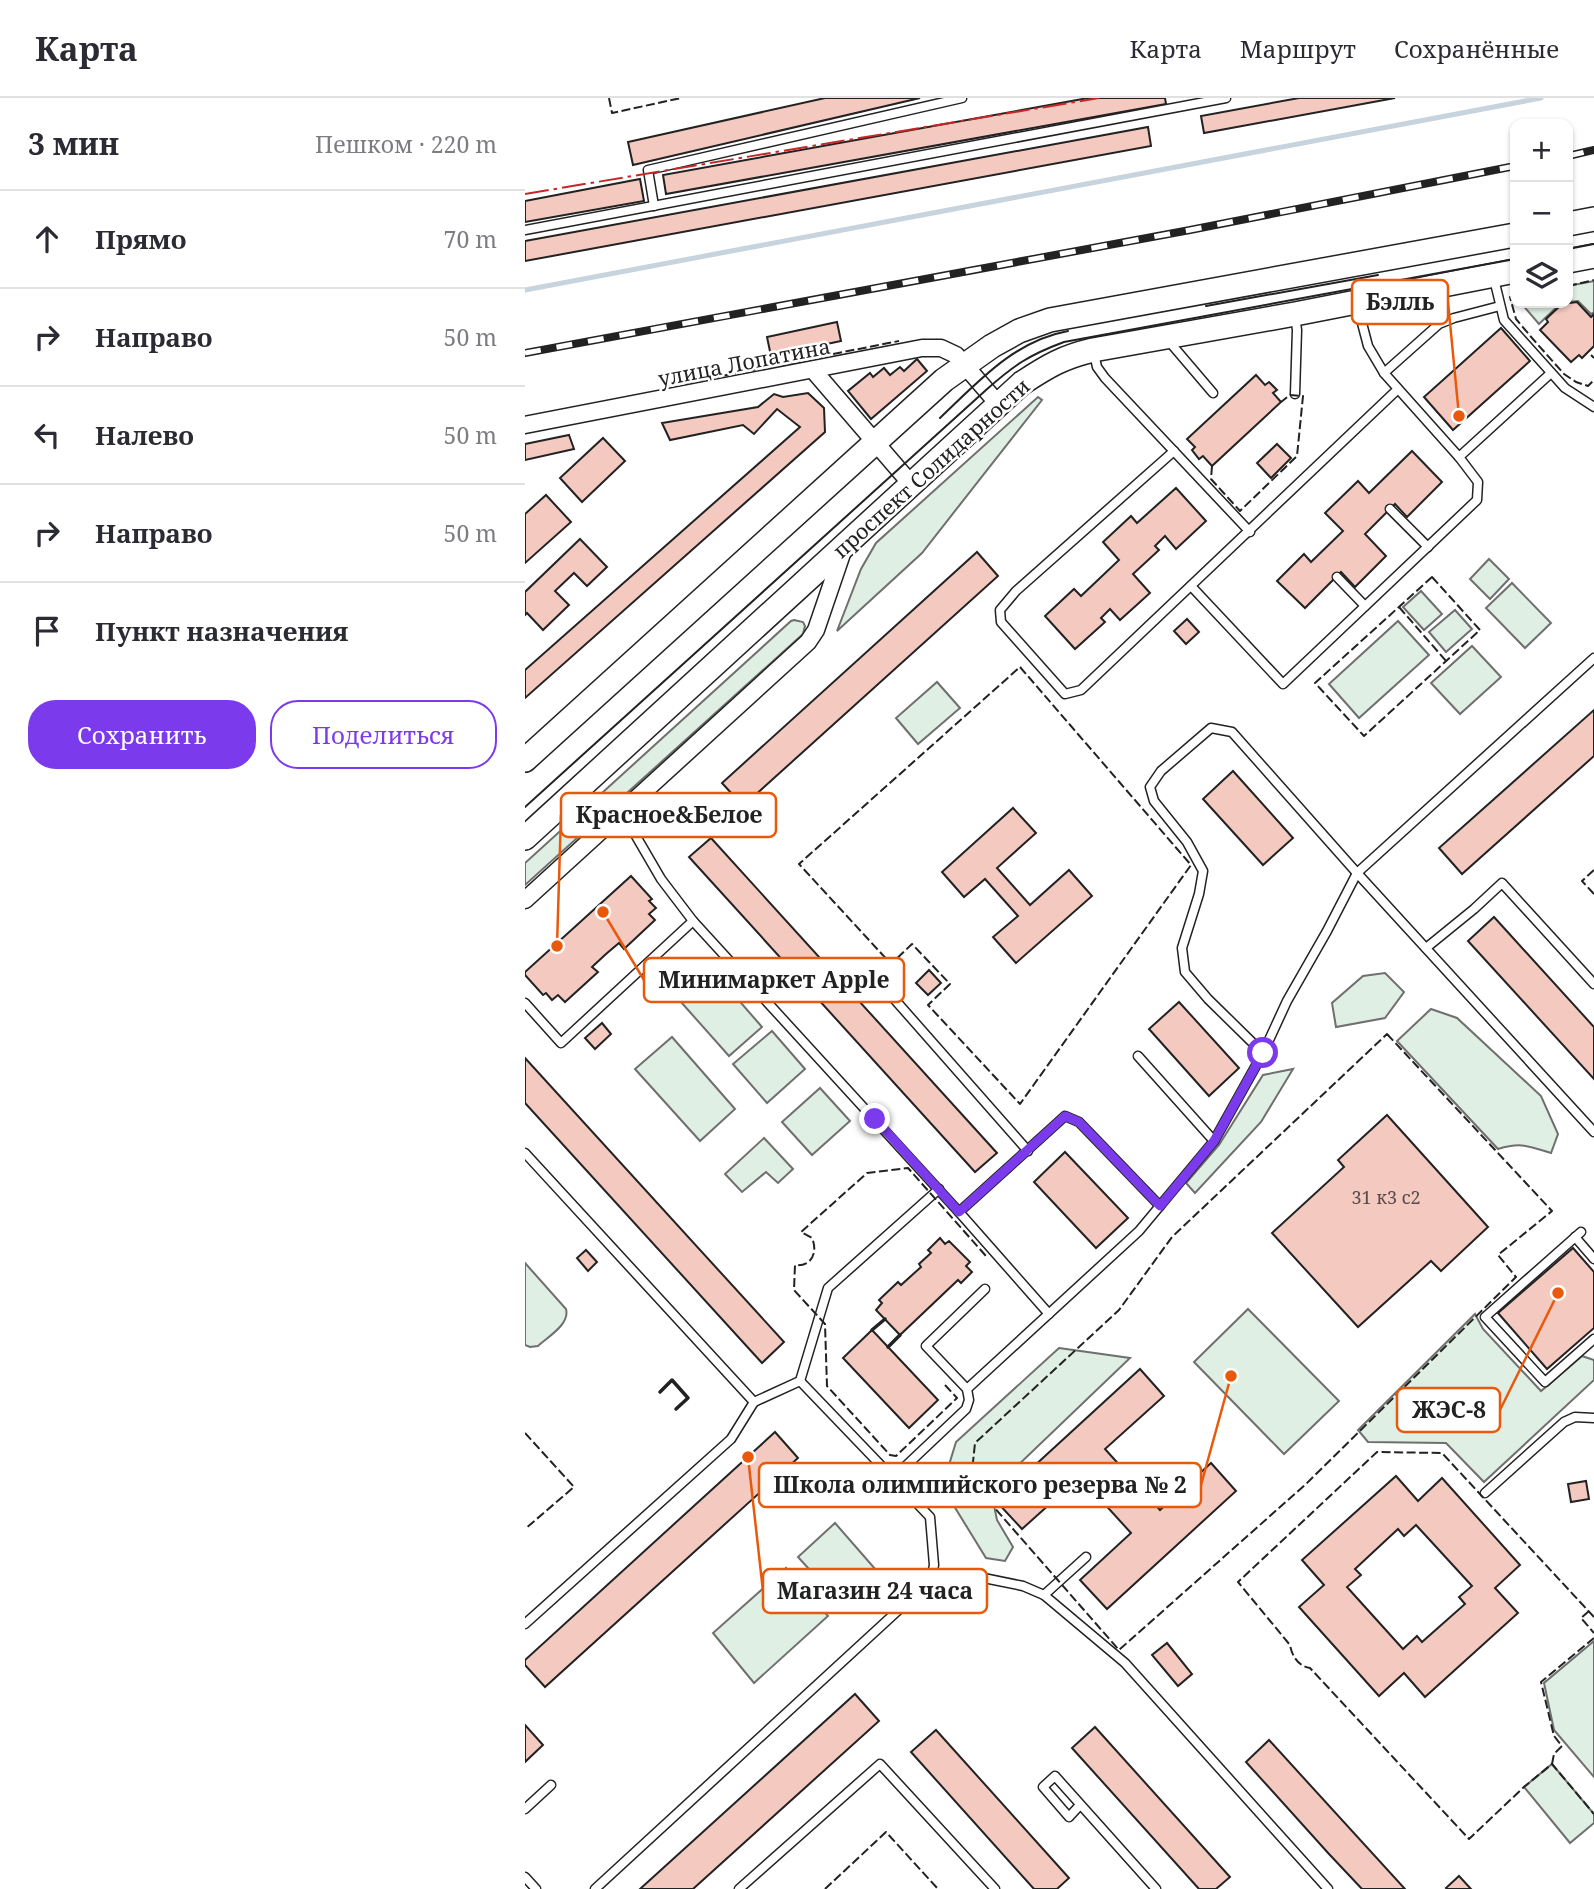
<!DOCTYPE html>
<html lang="ru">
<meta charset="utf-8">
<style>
body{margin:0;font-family:"Noto Serif",serif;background:#f2f2f3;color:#2b2b33}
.controls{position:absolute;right:21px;top:21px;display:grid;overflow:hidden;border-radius:14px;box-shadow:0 2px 5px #0004}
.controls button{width:63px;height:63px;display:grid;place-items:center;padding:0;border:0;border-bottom:2px solid #e1e1e2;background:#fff;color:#2b2b33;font:35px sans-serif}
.stop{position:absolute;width:21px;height:21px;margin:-16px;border:5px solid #7c3aed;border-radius:50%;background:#fff}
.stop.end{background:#7c3aed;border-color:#fff;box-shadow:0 2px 7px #0008}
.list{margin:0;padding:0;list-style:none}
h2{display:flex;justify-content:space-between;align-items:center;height:91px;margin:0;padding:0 28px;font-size:30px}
h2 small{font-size:23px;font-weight:400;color:#7c7c81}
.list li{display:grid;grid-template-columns:46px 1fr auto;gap:21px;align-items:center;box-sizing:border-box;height:98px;padding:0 28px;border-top:2px solid #e1e1e2}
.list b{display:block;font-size:26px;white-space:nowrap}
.list em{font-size:23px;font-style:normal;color:#7c7c81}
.actions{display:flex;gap:14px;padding:21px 28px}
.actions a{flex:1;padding:16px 0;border:2px solid #7c3aed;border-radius:28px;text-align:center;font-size:24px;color:#7c3aed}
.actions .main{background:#7c3aed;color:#fff}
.icon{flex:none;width:38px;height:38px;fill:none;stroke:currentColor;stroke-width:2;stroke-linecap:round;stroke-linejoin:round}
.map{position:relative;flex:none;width:1069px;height:1791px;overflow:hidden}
header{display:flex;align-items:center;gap:42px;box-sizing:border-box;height:98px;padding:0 35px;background:#fff;border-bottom:2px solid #e1e1e2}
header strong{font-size:33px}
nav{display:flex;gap:38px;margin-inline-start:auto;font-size:24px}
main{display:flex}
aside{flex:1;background:#fff}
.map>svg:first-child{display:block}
.green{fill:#e0efe3;stroke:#6f6f6f;stroke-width:2}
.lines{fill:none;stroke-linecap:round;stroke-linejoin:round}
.stream{stroke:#c7d3dd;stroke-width:5}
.building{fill:#f3c9c0;stroke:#222;stroke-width:2;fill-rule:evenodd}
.lane-casing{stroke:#222;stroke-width:11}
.street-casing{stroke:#222;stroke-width:19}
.secondary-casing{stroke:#222;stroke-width:26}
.lane{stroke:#fff;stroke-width:8}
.street{stroke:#fff;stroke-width:16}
.secondary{stroke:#fff;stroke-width:23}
.tram{stroke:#222;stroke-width:2}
.rail-casing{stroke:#222;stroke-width:8}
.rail{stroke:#fff;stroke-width:5;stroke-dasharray:16;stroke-linecap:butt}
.fence{stroke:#222;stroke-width:2;stroke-dasharray:9 3.5;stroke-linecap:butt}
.wall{stroke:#222;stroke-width:3.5}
.power{stroke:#c62828;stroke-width:2;stroke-dasharray:24 5 3.5 5;stroke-linecap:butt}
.route{stroke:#7c3aed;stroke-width:9}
.labels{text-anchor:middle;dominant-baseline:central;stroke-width:5;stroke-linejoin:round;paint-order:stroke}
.number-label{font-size:18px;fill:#564c4a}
.street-label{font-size:21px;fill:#222;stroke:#fff}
.leader{fill:none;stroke:#e8590c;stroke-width:2.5}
.callout-dot{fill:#e8590c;stroke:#fff;stroke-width:2.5}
.callout{fill:#fff;stroke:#e8590c;stroke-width:2.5}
.callout-label{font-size:23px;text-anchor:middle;font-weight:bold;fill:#222}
</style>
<header>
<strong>Карта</strong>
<nav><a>Карта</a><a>Маршрут</a><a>Сохранённые</a></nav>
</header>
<main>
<aside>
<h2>3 мин<small>Пешком · 220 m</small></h2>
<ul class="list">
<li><svg class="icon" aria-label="ahead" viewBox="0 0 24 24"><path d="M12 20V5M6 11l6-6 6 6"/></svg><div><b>Прямо</b></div><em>70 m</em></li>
<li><svg class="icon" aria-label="right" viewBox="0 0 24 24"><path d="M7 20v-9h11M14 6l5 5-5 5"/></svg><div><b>Направо</b></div><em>50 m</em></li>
<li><svg class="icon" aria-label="left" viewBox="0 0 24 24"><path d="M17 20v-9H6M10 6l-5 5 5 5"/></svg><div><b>Налево</b></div><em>50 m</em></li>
<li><svg class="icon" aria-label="right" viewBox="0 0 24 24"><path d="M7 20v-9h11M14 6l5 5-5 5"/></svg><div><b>Направо</b></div><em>50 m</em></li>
<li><svg class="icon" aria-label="arrive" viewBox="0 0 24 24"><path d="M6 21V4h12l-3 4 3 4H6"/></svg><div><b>Пункт назначения</b></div></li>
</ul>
<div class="actions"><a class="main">Сохранить</a><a>Поделиться</a></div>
</aside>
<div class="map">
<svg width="1069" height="1791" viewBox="0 0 1069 1791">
<rect width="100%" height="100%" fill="#fff"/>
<g class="green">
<path d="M1069,183V214L1066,216L1053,203L1043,204V188Z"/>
<path d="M996,205H1036L1014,226Z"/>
<path d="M513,299L517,302L397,455L312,533L336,471L351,445Z"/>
<path d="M964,461L984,481L965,501L945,481Z"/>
<path d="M987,485L1026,525L1000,550L961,510Z"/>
<path d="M896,493L917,516L899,532L878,509Z"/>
<path d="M930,512L947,531L921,554L904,534Z"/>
<path d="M269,522L278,524L280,528L278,536L0,787V765L266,523Z"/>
<path d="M873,523L904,557L834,620L804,586Z"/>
<path d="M947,548L976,579L935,616L906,585Z"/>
<path d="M412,584L435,610L393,646L371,620Z"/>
<path d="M190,875L237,929L204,958L156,904Z"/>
<path d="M860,875L879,894L860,920L811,929L807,905L838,878Z"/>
<path d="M906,911L932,920L1016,998L1033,1036L1026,1055C1003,1048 996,1044 973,1051L872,943Z"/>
<path d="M247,933L280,971L242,1005L208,966Z"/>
<path d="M147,939L210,1011L175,1043L110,971Z"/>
<path d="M768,971L736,1024L670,1095L661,1085L694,1047L738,977Z"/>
<path d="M295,990L325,1023L287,1057L257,1024Z"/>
<path d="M239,1040L268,1071L253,1085L241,1074L217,1094L200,1076Z"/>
<path d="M0,1165L41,1211C45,1226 24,1238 13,1248L5,1249L0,1247Z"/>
<path d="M723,1211L814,1303L759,1356L669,1264Z"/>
<path d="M950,1216L958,1231L1016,1293L1057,1258L1069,1262V1282L959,1384L921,1345L843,1344L833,1332Z"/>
<path d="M534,1250L605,1260L466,1393L472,1422L488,1449L480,1463L461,1460L429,1408L420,1380L431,1344Z"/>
<path d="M310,1425L351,1472L315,1505L273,1459Z"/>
<path d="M261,1470L303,1518L229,1585L188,1535Z"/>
<path d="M1069,1543V1679L1029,1632L1019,1585Z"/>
<path d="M1027,1666L1069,1716V1725L1045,1745L999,1689Z"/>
</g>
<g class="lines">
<path class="stream" d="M0,192L1016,0"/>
</g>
<g class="building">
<path d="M300,0H395L108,67L103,44Z"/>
<path d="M563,0H640L641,6L141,96L138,77Z"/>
<path d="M774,0H870L679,35L676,18Z"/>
<path d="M623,29L626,48L0,163V143Z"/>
<path d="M115,81L119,103L0,124V103Z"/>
<path d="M1052,204L1066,219L1069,216V248L1057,260L1054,257L1046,264L1015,232L1023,224L1021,221L1037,206Z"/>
<path d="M312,224L316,243L246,258L242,239Z"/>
<path d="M976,230L1005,263L928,332L899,299Z"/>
<path d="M392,261L402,273L346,321L323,293L345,275L348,279L359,270L365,277L375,269L379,273Z"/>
<path d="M731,277L740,287L744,284L752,292L748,295L756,304L687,368L678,358L674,361L667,352L670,349L662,341Z"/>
<path d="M283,295L299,310L300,334L0,600V572L275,329L252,311L229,336L218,327L145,342L137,325L233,309L249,296L258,299Z"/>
<path d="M44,337L49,351L0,362V346Z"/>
<path d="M78,340L100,363L57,404L35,380Z"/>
<path d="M752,346L766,360L746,380L732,365Z"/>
<path d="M887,353L917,384L882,419L870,406L840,436L861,458L830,489L816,474L780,510L752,483L779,456L786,464L818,433L800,415L833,383L844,395Z"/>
<path d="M651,390L681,423L651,451L640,438L630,448L634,452L608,476L625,495L595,522L585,511L576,520L580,524L550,551L520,518L549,491L556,498L594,462L578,444L606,418L612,425Z"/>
<path d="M21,397L46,424L0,465V416Z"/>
<path d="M55,441L82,469L62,488L49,475L30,493L44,507L18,532L2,515L0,517V494Z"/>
<path d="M452,454L473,478L218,708L197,685Z"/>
<path d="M662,521L674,534L661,546L649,533Z"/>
<path d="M1069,612V658L937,776L914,750Z"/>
<path d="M708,673L768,740L738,767L678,701Z"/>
<path d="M488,710L511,735L472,770L505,807L544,772L567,798L491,865L468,839L493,818L460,781L439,799L417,774Z"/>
<path d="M186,740L472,1055L450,1074L164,759Z"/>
<path d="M106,778L127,801L124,803L131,810L124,816L130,822L99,851L94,845L81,856L67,869L73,874L40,904L33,897L27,902L21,895L18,897L0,877V874Z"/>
<path d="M969,819L1069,929V981L943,843Z"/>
<path d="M404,872L416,885L403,897L391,885Z"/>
<path d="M654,904L714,970L684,998L624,931Z"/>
<path d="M77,925L86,936L70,951L60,940Z"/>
<path d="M0,960L259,1244L237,1265L0,1005Z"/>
<path d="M862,1017L963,1129L916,1173L906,1163L833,1229L747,1135L819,1069L813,1062Z"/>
<path d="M540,1054L603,1120L571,1150L509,1084Z"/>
<path d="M415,1140L420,1146L424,1143L445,1164L441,1168L447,1174L436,1185L433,1182L375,1237L351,1212L357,1205L354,1202L373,1184L376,1187L396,1169L394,1166L406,1155L403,1152Z"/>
<path d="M1048,1150L1069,1174V1230L1022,1271L973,1215Z"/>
<path d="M61,1152L72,1164L63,1173L52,1160Z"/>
<path d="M347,1232L413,1302L384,1330L318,1260Z"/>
<path d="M615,1271L639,1298L580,1351L635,1412L686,1365L711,1393L582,1511L555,1482L606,1435L555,1379L497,1431L471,1403Z"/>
<path d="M250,1334L273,1360L20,1589L0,1567V1562Z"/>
<path d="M871,1378L893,1403L917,1380L995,1467L970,1490L993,1515L900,1599L879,1575L854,1598L774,1509L799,1487L777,1462ZM891,1427L947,1488L934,1499L940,1506L897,1544L892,1538L878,1551L822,1489L836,1477L830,1471L873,1431L879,1438Z"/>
<path d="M1061,1383L1064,1401L1046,1404L1043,1386Z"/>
<path d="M642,1545L667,1576L653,1588L627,1557Z"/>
<path d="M330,1596L354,1623L168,1791H115Z"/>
<path d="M0,1627L18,1647L0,1664Z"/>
<path d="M570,1629L705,1779L691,1791H674L547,1650Z"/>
<path d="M411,1632L544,1780L532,1791H509L386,1654Z"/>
<path d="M744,1642L880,1791H837L804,1756L721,1664Z"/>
<path d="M934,1778L946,1791H922L921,1790Z"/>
</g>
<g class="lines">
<defs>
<g id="lane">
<path d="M129,108L123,72L437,0"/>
<path d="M0,132L701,0"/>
<path d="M969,181L979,222L1040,290L1069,309"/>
<path d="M832,206L843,248L859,275L934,359L1026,275"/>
<path d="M642,241L688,295"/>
<path d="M569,255L572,269L580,280L725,434"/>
<path d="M859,275L914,226L929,220L975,208"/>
<path d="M770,296L772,232L770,218"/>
<path d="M649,353L491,493L475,512L476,524L540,596L556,592L873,291"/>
<path d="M865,411L903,449"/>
<path d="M812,479L840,508"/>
<path d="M666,488L758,586L952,402L953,384L934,359"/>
<path d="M97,714L136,781L168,823L434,1114"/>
<path d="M901,850L949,811L977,785L1069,886"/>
<path d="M356,886L503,1053"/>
<path d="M0,905L36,945L168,823"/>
<path d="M738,955L683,901L660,874L657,850L674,796L678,773L662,744L629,703L625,689L636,673L686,630L707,634L832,775L1069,1034"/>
<path d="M613,958L689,1043"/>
<path d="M0,1055L229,1304L275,1283L368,1380"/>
<path d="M1056,1134L960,1219L1020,1284L1069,1241"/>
<path d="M1050,1139L1069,1161"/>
<path d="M524,1216L434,1114L540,1018L554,1024L635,1108"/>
<path d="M275,1283L303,1190L414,1091"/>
<path d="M442,1291L401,1248L460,1191"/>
<path d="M960,1395L1039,1324L1050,1319L1069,1320"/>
<path d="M407,1477L439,1476L498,1488L519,1497L600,1565L803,1791"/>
<path d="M519,1497L561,1459"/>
<path d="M0,1526L206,1341L229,1304"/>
<path d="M555,1707L544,1719L518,1689L530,1678L631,1791"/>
<path d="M0,1711L26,1687"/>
<path d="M0,1779L11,1791"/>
<path d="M70,1791L392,1495L407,1477L409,1467L405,1419L368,1380L441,1311L444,1302L442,1291L614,1133L689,1043L738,955L762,903L802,833L832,775L1069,560"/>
<path d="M214,1791L355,1666L470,1791"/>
</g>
<g id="street">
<path d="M288,272L387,387"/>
<path d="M0,327L397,250H416L431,257L474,307"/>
<path d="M0,802L283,544L291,532L319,450"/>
</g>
<g id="secondary">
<path d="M1043,126L1069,121"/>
<path d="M1043,163L1069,158"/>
<path d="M0,662L419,282L467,248L494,233L525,222L990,137"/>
<path d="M0,740L497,285C523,268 538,259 568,252L770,216L990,173"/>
</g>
</defs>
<use href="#lane" class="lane-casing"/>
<use href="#street" class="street-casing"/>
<use href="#secondary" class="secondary-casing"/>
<use href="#lane" class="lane"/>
<use href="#street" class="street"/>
<use href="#secondary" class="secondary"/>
<g class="tram">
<path d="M1043,151L1069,146"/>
<path d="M681,208L853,177"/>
<path d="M415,320C453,284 489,243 543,233"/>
<path d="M0,709L461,292C489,267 504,257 539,244L990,161"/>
</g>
<defs>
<g id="rail">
<path d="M1043,58L1069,52"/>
<path d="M0,255L665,132L990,68"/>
</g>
</defs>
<use href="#rail" class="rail-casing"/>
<use href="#rail" class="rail"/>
<g class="fence">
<path d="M84,0L87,15L156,0"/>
<path d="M1043,188L1069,182"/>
<path d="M990,198L985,199L991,221L1007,240L1039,276L1051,284L1063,288L1069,282"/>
<path d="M1066,257L1069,260"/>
<path d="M161,285L374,243"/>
<path d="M687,368L686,381L715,413L772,358L778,298L765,297L756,304"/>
<path d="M907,479L955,532L839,638L790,585Z"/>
<path d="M874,509L921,563"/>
<path d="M495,569L666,767L495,1006L403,907L425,886L387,846L366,866L274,766Z"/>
<path d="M1069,772L1057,783L1069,796"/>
<path d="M862,936L1027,1113L973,1157L991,1179L781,1386L594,1552L446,1383L450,1345L594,1212L647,1139Z"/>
<path d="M420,1287L432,1300L371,1358L365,1357L302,1288L300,1226L269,1192L270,1167C287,1169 293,1154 287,1140L276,1134L342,1075L383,1070L461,1158"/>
<path d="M0,1335L49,1389L0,1431"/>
<path d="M1064,1513L1056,1520L1069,1535"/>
<path d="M1069,1519L917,1355L852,1354L713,1484L765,1547C767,1558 773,1568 785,1570L944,1741L999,1689L1027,1666L1069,1716"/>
<path d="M1027,1666L1029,1656L1037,1648L1029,1638L1016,1584L1069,1540"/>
<path d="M300,1791L361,1734L413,1791"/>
</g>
<g class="wall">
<path d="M347,1232L360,1221"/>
<path d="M363,1249L375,1237"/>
<path d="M135,1294L147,1282L163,1300L151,1311"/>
</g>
<path class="power" d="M0,96L574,0"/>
</g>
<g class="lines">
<path class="route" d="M350,1021L434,1114L540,1018L554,1024L635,1108L689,1043L738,955"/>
</g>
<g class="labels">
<g class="number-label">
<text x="861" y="1099">31 к3 с2</text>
</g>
<g class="street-label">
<text transform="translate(219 264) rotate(-11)">улица Лопатина</text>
<text transform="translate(406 370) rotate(-42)">проспект Солидарности</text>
</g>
</g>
<path class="leader" d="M934 318L923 204M32 848L36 717M78 814L119 882M1033 1195L975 1312M706 1278L676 1387M223 1359L238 1493"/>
<g class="callout-dot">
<circle cx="934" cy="318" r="7"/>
<circle cx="32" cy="848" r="7"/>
<circle cx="78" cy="814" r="7"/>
<circle cx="1033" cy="1195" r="7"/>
<circle cx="706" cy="1278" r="7"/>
<circle cx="223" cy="1359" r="7"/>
</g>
<g class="callout">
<rect x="827" y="182" width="96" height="44" rx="7"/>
<rect x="36" y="695" width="215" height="44" rx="7"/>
<rect x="119" y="860" width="260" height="44" rx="7"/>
<rect x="872" y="1290" width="103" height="44" rx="7"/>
<rect x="234" y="1365" width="442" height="44" rx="7"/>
<rect x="238" y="1471" width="224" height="44" rx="7"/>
</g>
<g class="callout-label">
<text x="875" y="212">Бэлль</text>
<text x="144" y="725">Красное&amp;Белое</text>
<text x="249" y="890">Минимаркет Apple</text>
<text x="924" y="1320">ЖЭС-8</text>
<text x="455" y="1395">Школа олимпийского резерва № 2</text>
<text x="350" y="1501">Магазин 24 часа</text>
</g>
</svg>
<div class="controls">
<button>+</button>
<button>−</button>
<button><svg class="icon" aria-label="layers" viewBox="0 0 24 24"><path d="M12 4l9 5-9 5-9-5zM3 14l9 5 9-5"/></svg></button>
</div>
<div class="stop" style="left:738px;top:955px"></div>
<div class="stop end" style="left:350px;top:1021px"></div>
</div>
</main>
